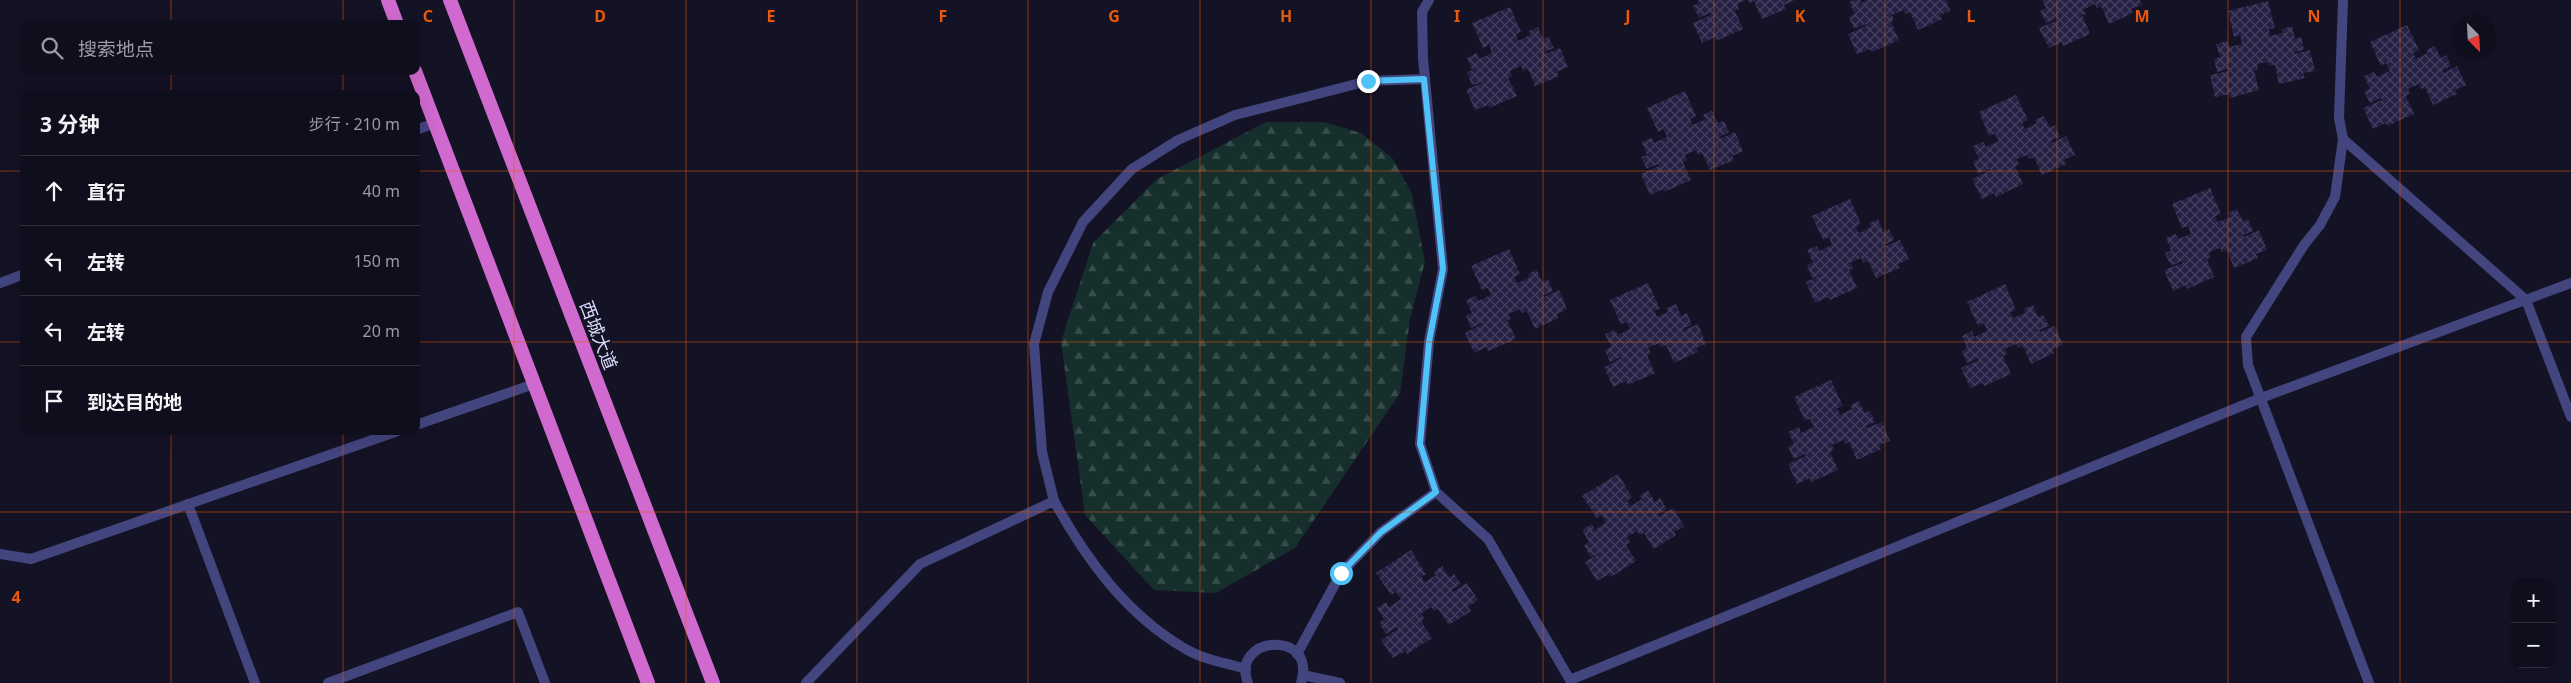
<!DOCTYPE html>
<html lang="zh">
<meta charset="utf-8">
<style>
body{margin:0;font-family:"Noto Sans","Noto Sans SC",sans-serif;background:#181725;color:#f1f3f6}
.controls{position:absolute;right:15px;bottom:15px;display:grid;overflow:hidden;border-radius:10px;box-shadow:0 5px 20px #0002}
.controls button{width:45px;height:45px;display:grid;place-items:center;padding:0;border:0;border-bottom:1px solid #2f2e3b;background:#0f0e1c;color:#f1f3f6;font:25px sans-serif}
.compass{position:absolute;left:2451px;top:15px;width:45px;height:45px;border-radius:50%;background:#0f0e1c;box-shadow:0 5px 20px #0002;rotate:156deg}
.stop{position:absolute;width:15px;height:15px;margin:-11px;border:4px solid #4fc3f7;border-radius:50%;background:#fff}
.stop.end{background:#4fc3f7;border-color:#fff;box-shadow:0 1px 5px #0008}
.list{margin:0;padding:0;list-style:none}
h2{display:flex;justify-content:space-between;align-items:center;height:65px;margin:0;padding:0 20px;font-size:21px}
h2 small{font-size:16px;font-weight:400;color:#9b9ca3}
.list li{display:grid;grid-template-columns:32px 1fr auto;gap:15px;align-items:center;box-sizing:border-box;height:70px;padding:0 20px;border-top:1px solid #2f2e3b}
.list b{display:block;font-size:19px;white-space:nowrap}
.list em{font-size:16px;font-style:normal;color:#9b9ca3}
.icon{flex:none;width:28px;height:28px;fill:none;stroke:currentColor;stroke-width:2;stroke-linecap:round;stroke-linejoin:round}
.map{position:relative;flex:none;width:2571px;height:683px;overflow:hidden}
.search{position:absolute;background:#0f0e1c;box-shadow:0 5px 20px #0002;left:20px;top:20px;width:400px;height:55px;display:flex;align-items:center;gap:12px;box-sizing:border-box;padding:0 18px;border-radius:10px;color:#9b9ca3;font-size:19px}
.panel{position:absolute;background:#0f0e1c;box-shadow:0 5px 20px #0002;left:20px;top:90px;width:400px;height:345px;border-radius:10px}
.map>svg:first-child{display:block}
.forest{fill:url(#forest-firs)}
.building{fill:url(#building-cross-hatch)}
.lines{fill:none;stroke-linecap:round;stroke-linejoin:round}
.minor{stroke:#43457f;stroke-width:10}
.tertiary{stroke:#43457f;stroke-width:10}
.trunk{stroke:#d06ace;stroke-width:14}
.route{stroke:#4fc3f7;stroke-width:6}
.grid{fill:none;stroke:#e8590c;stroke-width:1;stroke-opacity:0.55}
.labels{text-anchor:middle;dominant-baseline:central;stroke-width:4;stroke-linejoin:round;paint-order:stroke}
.street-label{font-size:18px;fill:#dcdbfb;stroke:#141225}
.grid-label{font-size:16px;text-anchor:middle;font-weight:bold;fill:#e8590c;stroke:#141225;stroke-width:4;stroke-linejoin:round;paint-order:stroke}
</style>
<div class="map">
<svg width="2571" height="683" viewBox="0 0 2571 683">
<defs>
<pattern id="forest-firs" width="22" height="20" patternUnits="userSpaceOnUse" patternTransform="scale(1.25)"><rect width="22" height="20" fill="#162f2c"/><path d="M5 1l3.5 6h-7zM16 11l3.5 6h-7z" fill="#374d4c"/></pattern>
<pattern id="building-cross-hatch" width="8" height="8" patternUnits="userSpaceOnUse" patternTransform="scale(1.25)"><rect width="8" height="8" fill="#252144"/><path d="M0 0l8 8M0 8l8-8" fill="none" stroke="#444160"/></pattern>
</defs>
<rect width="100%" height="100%" fill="#141225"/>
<path class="forest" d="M1266,122H1324L1361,133L1393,159L1412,194L1425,262L1410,319L1400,393L1295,548L1216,593L1154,590L1085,515L1061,342L1093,243L1157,179Z"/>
<g class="building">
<path d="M1698,0H1746L1737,4L1739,9L1735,11L1743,29L1716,41L1715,37L1702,43L1693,23L1711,15L1710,13L1699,18L1693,6L1699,3Z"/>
<path d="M1748,0H1795L1784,5L1786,9L1762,19L1754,1L1750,3Z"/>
<path d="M1853,0H1860L1862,3L1867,0H1946L1950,11L1940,15L1942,19L1918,30L1910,12L1905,14L1903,10L1892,15L1894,20L1891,22L1899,40L1872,52L1870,49L1857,54L1848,34L1866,26V24L1854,29L1849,17L1855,14L1849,2Z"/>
<path d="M2042,0H2140L2142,5L2131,9L2133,13L2109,24L2101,6L2097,8L2095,4L2084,9L2086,14L2082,15L2090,34L2063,46L2062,42L2049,48L2039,28L2058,20L2057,18L2046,23L2040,11L2046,8Z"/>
<path d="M2268,1L2275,28L2269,29L2270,36L2283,33L2282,29L2292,26L2295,39L2301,37L2304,50L2294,52V54L2310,50L2315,71L2303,73L2305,78L2279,84L2275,65L2269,66L2268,62L2257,64L2258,70L2254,71L2259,90L2230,98L2229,94L2215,97L2210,75L2229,71V69L2217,72L2214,59L2220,57L2216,44L2227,41L2229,47L2242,44L2240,35L2234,37L2228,11Z"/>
<path d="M1510,7L1521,32L1516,34L1518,41L1530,35L1529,31L1538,27L1543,39L1548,37L1554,48L1544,52L1545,54L1560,48L1568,67L1557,72L1559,76L1535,86L1528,69L1523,71L1521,66L1510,71L1512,76L1508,78L1517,96L1489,108L1488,105L1475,110L1466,90L1484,82L1472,85L1467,73L1472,70L1467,58L1477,53L1479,59L1492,53L1489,45L1483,48L1472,23Z"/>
<path d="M2407,25L2419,50L2413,53L2416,59L2428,53L2426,50L2435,46L2441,58L2446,55L2451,66L2442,71L2443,73L2457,66L2466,85L2455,90L2457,94L2433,105L2425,87L2421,89L2419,84L2408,89L2410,94L2406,96L2414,114L2387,126L2386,123L2373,129L2363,108L2382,100L2381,98L2370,103L2364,91L2370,89L2364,76L2374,72L2377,77L2390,71L2386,63L2381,66L2370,42Z"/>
<path d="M1685,91L1696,116L1690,119L1693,125L1705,119L1703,115L1712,111L1718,123L1724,121L1729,132L1719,137L1720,139L1735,132L1743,151L1732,156L1734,160L1710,170L1702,153L1698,155L1696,150L1685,155L1687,160L1683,162L1691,180L1664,192L1663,189L1650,195L1641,174L1659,166L1658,164L1647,169L1641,157L1647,155L1642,142L1652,138L1654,143L1667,137L1663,129L1658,132L1647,108Z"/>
<path d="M2016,95L2028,120L2022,123L2025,129L2037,123L2035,120L2044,116L2050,128L2055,125L2060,137L2051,141L2052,143L2066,136L2075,155L2064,160L2066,164L2042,175L2034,157L2029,159L2027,155L2017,159L2019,165L2015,166L2023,184L1996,197L1994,193L1982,199L1972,179L1991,170L1990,169L1978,174L1973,161L1979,159L1973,146L1983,142L1986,147L1999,141L1995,134L1989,136L1979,112Z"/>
<path d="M2210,188L2221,214L2215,216L2218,222L2230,217L2228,213L2237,209L2243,221L2248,219L2253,231L2243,235L2244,237L2259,230L2267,250L2256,254L2258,258L2234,268L2227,250L2222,252L2220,248L2209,252L2211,258L2207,259L2214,277L2187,289L2186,285L2173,291L2164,270L2183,263L2182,261L2171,266L2165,253L2171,251L2166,238L2176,234L2178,239L2191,234L2188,226L2182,228L2172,204Z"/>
<path d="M1850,199L1861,224L1856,227L1859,233L1871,227L1869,223L1878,219L1883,231L1889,229L1894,240L1884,245L1885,246L1900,240L1909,259L1898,264L1900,268L1876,278L1868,261L1863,263L1861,258L1850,263L1853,268L1849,270L1857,288L1830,300L1828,297L1815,303L1806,282L1824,274L1812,278L1807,265L1813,263L1807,250L1817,246L1819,251L1832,245L1829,237L1823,240L1812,216Z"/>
<path d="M1509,249L1520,274L1514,277L1517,283L1529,278L1528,274L1537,270L1542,282L1548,279L1553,291L1543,295L1544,297L1559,290L1567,309L1557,314L1558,318L1535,329L1527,311L1522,313L1520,309L1509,314L1511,319L1507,320L1516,339L1488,351L1487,347L1474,353L1465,333L1483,324L1482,323L1471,328L1466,315L1472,313L1466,300L1476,296L1478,301L1491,295L1488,288L1482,290L1471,266Z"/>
<path d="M1648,283L1660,309L1654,311L1657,317L1668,312L1667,308L1676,304L1681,316L1687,313L1692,325L1683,329V331L1698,324L1706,344L1696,348L1698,352L1674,363L1666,345L1661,347L1659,343L1648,348L1651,353L1647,355L1655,373L1628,385L1626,381L1613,387L1604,367L1622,358V357L1610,362L1605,350L1611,347L1605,334L1615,330L1618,335L1630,329L1627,322L1621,324L1610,300Z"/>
<path d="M2005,284L2016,310L2010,312L2013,318L2025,313L2024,309L2033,305L2038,317L2043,315L2049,326L2039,330L2040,332L2055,326L2063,345L2053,349L2054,353L2031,364L2023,346L2018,348L2016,344L2005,349L2007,354L2003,356L2011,374L1984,386L1983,383L1970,388L1961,368L1979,360L1978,358L1967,363L1962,351L1967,348L1962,336L1972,331L1974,337L1987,331L1984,323L1978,326L1967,302Z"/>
<path d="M1831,380L1843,406L1837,408L1840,415L1852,409L1850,405L1859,401L1865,413L1870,411L1875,422L1866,426L1867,428L1882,422L1890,441L1879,445L1881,449L1857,460L1849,442L1845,444L1843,440L1832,445L1834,450L1830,452L1838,470L1811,482L1810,478L1797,484L1788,464L1806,456L1805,454L1794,459L1788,447L1794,444L1788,432L1799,427L1801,433L1814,427L1810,419L1805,421L1794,397Z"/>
<path d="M1618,474L1632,497L1627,501L1631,506L1642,499L1640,496L1648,490L1655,502L1660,498L1667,509L1658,514L1659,516L1673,508L1684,526L1674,532L1676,535L1654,549L1644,533L1639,535L1637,531L1627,537L1630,542L1626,545L1636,561L1611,577L1609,574L1597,581L1585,562L1602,552L1591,557L1584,546L1589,542L1582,530L1592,524L1595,530L1606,522L1602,515L1597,518L1582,496Z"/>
<path d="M1411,550L1426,574L1421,577L1425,582L1436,575L1433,572L1442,566L1449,577L1454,574L1461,584L1452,590L1453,592L1467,583L1478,600L1468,607L1471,611L1449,625L1438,609L1434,611L1431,607L1421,614L1425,619L1421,621L1432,638L1407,654L1405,651L1393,658L1381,640L1398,629L1397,627L1386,634L1379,623L1384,619L1377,608L1386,602L1389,607L1401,599L1396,592L1391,595L1376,573Z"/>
</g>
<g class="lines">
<g class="minor">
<path d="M1429,0L1422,12L1423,58L1443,269L1429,342L1420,444L1436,492L1488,539L1570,680L2261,398L2571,283"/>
<path d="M2343,0L2339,118L2343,139L2335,197L2320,225L2304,245L2246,337L2248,365L2369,683"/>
<path d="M2343,139L2526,300L2571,417"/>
<path d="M416,425L534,384"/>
<path d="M1054,501L1042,452L1034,344L1048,292L1083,222L1132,169L1178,140L1235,115L1368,81L1424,79"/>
<path d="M188,504L255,683"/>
<path d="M0,554L31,559L398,431"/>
<path d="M1297,654L1341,573L1381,532L1436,492"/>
<path d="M1303,675L1340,683"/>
<path d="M328,683L518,612L545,683"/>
<path d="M806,683L920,564L1054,501C1086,559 1126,614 1184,648C1201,659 1226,663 1246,669"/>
<path d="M1248,683C1229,636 1318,628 1301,683"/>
</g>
<g class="tertiary">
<path d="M416,130L435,123"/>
<path d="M0,283L24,274"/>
</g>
<g class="trunk">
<path d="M388,0L397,24"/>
<path d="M450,0L713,683"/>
<path d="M415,71L648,683"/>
</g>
</g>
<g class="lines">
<path class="route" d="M1341,573L1381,532L1436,492L1420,444L1429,342L1443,269L1424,79L1368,81"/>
</g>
<path class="grid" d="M171,0V24M343,0V24M514,0V683M686,0V683M857,0V683M1028,0V683M1200,0V683M1371,0V683M1543,0V683M1714,0V683M1885,0V683M2057,0V683M2228,0V683M2400,0V683M171,71V94M343,71V94M0,171H24M416,171H2571M0,342H24M416,342H2571M171,431V683M343,431V683M0,512H2571"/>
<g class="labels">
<g class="street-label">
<text transform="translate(599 335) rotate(69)">西城大道</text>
</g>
</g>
<g class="grid-label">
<text x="428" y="22">C</text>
<text x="600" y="22">D</text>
<text x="771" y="22">E</text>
<text x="943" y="22">F</text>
<text x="1114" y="22">G</text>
<text x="1286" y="22">H</text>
<text x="1457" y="22">I</text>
<text x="1628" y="22">J</text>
<text x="1800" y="22">K</text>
<text x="1971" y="22">L</text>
<text x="2142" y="22">M</text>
<text x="2314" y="22">N</text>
<text x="16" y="603">4</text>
</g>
</svg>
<div class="controls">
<button>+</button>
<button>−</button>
</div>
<svg class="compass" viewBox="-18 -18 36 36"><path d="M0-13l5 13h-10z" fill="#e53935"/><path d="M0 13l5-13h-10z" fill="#9b9ca3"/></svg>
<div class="stop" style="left:1341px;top:573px"></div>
<div class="stop end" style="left:1368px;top:81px"></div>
<div class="search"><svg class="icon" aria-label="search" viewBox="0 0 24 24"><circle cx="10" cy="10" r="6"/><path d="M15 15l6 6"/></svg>搜索地点</div>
<section class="panel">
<h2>3 分钟<small>步行 · 210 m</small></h2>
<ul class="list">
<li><svg class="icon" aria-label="ahead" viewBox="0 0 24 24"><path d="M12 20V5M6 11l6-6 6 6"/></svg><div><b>直行</b></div><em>40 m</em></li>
<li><svg class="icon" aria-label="left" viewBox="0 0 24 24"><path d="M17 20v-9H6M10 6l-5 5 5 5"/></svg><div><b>左转</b></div><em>150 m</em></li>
<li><svg class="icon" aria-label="left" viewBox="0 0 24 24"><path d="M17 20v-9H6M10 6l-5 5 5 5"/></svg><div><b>左转</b></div><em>20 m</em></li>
<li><svg class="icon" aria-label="arrive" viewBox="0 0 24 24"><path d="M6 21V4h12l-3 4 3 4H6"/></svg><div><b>到达目的地</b></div></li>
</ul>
</section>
</div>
